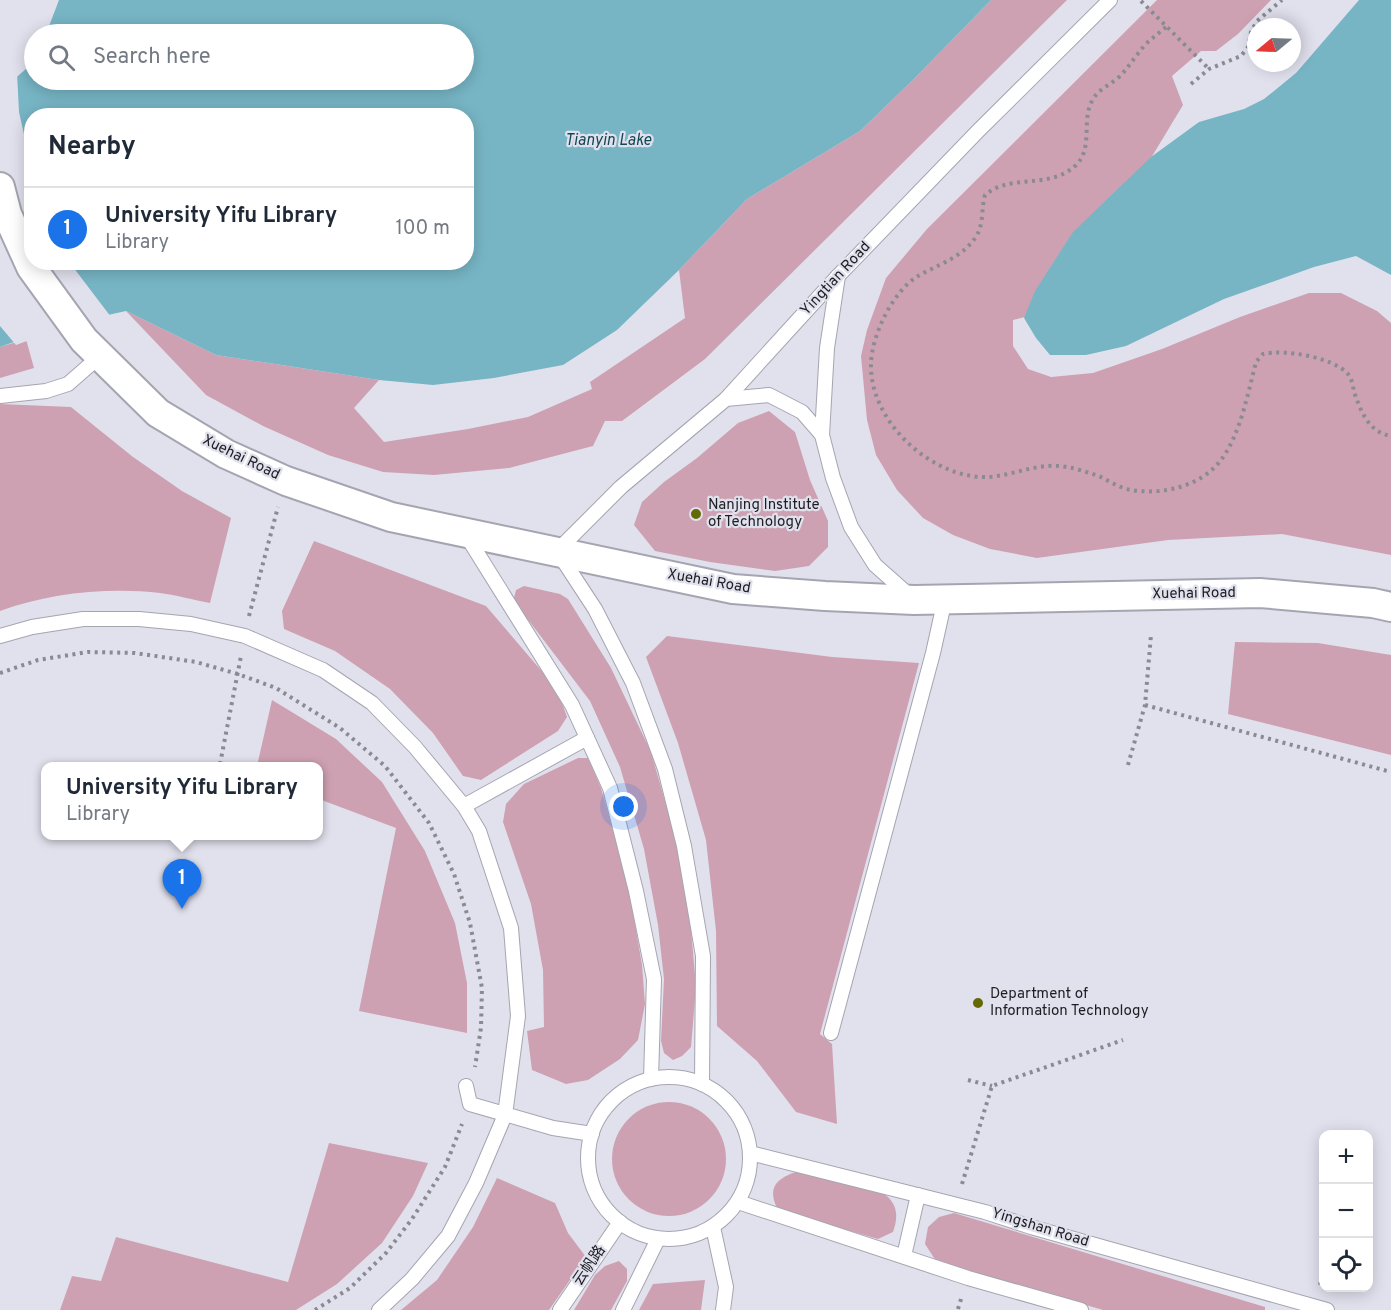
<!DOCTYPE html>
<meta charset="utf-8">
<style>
body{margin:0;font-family:Overpass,"Noto Sans SC",sans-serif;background:#f6f6f7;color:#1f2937}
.controls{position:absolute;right:18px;bottom:18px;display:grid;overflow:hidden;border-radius:12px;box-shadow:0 3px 15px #0003}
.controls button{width:54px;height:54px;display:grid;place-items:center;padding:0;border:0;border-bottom:2px solid #e0e1e3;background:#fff;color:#1f2937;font:30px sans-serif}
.compass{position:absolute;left:1247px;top:18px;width:54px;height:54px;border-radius:50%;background:#fff;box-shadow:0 3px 15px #0003;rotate:251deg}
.you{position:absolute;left:624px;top:807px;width:21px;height:21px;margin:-15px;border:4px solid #fff;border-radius:50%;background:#1a73e8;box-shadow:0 0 0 9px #1a73e833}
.badge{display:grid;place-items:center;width:39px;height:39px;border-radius:50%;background:#1a73e8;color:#fff;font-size:20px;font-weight:700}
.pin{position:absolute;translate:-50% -50px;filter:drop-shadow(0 2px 3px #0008)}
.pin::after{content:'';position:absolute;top:32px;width:21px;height:18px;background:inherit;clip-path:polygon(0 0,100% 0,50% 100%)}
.popup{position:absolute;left:41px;top:762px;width:282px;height:78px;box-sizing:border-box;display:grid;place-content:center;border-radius:12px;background:#fff;filter:drop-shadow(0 2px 4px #0005);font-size:20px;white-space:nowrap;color:#747a83}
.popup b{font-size:22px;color:#1f2937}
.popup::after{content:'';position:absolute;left:50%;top:100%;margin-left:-12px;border:12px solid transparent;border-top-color:#fff}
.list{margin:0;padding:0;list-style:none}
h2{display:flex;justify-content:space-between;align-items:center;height:78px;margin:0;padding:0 24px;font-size:26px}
h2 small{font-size:20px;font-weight:400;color:#747a83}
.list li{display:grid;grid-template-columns:39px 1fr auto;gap:18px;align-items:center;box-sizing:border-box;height:84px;padding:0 24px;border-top:2px solid #e0e1e3}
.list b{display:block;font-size:22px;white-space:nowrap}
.list p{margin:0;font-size:20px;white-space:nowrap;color:#747a83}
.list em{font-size:20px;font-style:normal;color:#747a83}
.icon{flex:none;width:33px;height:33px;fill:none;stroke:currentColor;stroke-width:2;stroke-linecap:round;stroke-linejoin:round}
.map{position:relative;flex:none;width:1391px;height:1310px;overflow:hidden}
.search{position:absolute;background:#fff;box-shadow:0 3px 15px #0003;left:24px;top:24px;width:450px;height:66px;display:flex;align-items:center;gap:15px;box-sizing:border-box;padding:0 21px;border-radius:33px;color:#747a83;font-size:22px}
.panel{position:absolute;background:#fff;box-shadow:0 3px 15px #0003;left:24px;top:108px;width:450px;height:162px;border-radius:24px}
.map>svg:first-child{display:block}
.green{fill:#cea1b2}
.water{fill:#77b5c5;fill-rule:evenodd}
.pier{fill:#e1e1ee}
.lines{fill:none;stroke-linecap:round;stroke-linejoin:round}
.service-casing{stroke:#a5a5b1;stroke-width:16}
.minor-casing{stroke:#a5a5b1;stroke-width:32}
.path{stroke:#8a8a93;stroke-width:4;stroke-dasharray:3 4.5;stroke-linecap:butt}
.service{stroke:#fff;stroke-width:14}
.minor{stroke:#fff;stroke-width:28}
.poi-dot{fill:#646805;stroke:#e1e1ee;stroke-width:2}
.labels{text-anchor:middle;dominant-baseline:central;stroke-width:4.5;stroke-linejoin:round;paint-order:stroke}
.street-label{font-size:15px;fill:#1d1d22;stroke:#e1e1ee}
.poi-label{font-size:15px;fill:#1d1d22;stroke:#e1e1ee;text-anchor:start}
.water-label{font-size:16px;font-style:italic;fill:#114854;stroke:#e1e1ee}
</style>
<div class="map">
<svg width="1391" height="1310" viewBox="0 0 1391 1310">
<rect width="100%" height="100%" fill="#e1e1ee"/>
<g class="green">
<path d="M991,0H1067L705,359L622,421H605L593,446L509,468L434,475L383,472L328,455L263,426L206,395L126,311L216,355L379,380L354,408L384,442L468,429L528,417L592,389L590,382L685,318L679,270L747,199L860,131L915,78Z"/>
<path d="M1157,0H1271L1238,34L1216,51H1201L1172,76L1183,105L1151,158L1025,317L1013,320V346L1028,369L1051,377L1093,373L1162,349L1240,317L1309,293H1341L1377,311L1391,323V555L1282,534L1168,540L1037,558L990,549L953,535L923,518L897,490L876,455L867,420L861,356L867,330L886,278L927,229Z"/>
<path d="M26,339L34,368L0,378V347Z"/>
<path d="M0,404L71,407L133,457L182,491L231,518L210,603C193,600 177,595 160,593C109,587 48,593 0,611Z"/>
<path d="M769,411L795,432L810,480L828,521V547L809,566L775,571L710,562L655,551L634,525L642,502L664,482L697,458L738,423Z"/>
<path d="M314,541L486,606L557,689L567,717L558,731L481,780L463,776L433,733L390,689L335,651L284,629L282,611Z"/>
<path d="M524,586L560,594L568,599L611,668L651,752L678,847L691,929L696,987L691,1047L682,1056L673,1060L664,1053L661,1041L664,979L658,925L644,849L620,767L590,701L523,613L514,598L516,590Z"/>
<path d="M667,636L832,657L919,663L820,1034L832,1044L837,1124L796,1112L757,1061L717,1026L716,931L706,840L678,743L646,657Z"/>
<path d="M1235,642L1318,643L1391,655V755L1228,714Z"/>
<path d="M272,700L336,739L382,782L425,851L455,923L467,983V1033L359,1011L396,828L319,799L318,766H257Z"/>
<path d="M578,758H588L601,788L628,883L642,965L645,1004L638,1040L620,1059L588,1080L566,1084L532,1070L527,1031L544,1027L543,970L531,904L503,822L506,804L524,784Z"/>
<circle cx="669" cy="1159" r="57"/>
<path d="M329,1143L428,1163L413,1196L382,1243L337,1284L296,1310H60L72,1276L101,1281L116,1237L288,1282Z"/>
<path d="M796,1172L883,1193C897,1203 899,1215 893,1232L878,1239L778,1210C767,1189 775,1179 796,1172Z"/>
<path d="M497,1178L555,1203L568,1233L586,1257L549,1310H401L437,1280L473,1227Z"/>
<path d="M954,1213L1265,1307V1310H1103L936,1261L925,1244L928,1227L939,1217Z"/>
<path d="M619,1261L627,1269V1281L611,1310H574L595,1275L605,1266Z"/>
<path d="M705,1280L701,1310H639L653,1284Z"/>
</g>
<g class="water">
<path d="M59,0H991L915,78L860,131L747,199L679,270L617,330L563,365L494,378L433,385L379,380L216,355L126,311L58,326L0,347V85L12,81L34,62V80H464V34H46ZM32,116H466V262H32Z"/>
<path d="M1359,0H1391V275L1356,256L1314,267L1224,299L1126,346L1086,355H1050L1036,338L1024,318L1035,291L1073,232L1151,157L1199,122L1244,109L1264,99L1296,73Z"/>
</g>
<path class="pier" d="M17,73L19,112L31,166L32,262L70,263L111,317L59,329L16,345L0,326V82Z"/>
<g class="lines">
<defs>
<g id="service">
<path d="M838,276L827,348L822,435L833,478L851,527L875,565L910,596"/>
<path d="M0,396L46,391L68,384L100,356"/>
<path d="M726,399L769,395L802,412L822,435"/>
<path d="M466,535L572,705L610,788L636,891L654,979L651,1079"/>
<path d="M0,636L32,627L83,619H139L191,624L245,636L323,670L372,703L415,747L464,806L479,831L511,928L518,1016L505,1115L476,1183L448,1236L412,1279L379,1310"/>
<path d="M464,806L587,738"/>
<path d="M831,1033L933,653L945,599"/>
<circle cx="669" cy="1158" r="81"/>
<path d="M702,1084L703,956L684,846L665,769L633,683L595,609L557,551L621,487L726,399L838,276L978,131L1110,0"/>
<path d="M466,1086L470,1104L553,1128L592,1134"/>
<path d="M750,1153L985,1212L1031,1227L1327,1310"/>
<path d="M738,1202L968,1278L1081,1310"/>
<path d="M713,1227L726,1287L723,1310"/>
<path d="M904,1256L918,1195"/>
<path d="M560,1310L620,1222"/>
<path d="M623,1310L658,1239"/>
</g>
<path id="minor" d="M0,187L7,214L31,267L84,340L158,413L226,454L286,481L391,517L733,589L825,596L914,600L1260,593L1373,603L1391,607"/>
</defs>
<use href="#service" class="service-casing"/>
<use href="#minor" class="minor-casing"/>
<g class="path">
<path d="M1141,1L1209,69"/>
<path d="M1166,27C1159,33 1152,38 1145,45C1136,55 1129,67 1119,77C1109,86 1098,89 1092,101C1081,121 1094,149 1075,166C1048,190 1011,173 985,195C981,209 984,222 977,235C964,257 939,264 918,276C893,291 871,336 871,365C870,420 928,475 982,477C1007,478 1032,464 1058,466C1073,467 1087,472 1101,477C1109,481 1117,486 1126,489C1158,496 1200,488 1221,460C1240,435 1248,393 1256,362L1263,354C1284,349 1333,357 1348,374C1352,379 1353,386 1354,392C1361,411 1368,432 1391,436"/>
<path d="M1191,84L1209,69L1241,56L1248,47L1251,32L1257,21L1282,0"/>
<path d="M249,616L278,507"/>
<path d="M0,673L38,660L88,652L135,653L196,662L238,674L276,688L340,728L385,766L429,823L454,874L470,923L482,988L481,1028L475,1067"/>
<path d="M1145,705L1391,772"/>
<path d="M220,764L241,656"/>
<path d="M1128,765L1145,705L1151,635"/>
<path d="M968,1080L992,1086"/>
<path d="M962,1184L992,1086L1123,1040"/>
<path d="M1320,1285L1324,1268"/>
<path d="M958,1309L961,1299"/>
<path d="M315,1310L350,1288L386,1253L412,1219L445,1167L462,1124"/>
</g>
<use href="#service" class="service"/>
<use href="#minor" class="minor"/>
</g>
<g class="poi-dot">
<circle cx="696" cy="514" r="6"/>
<circle cx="978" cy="1003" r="6"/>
</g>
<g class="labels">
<g class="street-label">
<text transform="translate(836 279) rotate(-47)">Yingtian Road</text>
<text transform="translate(241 458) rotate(26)">Xuehai Road</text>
<text transform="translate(709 582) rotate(10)">Xuehai Road</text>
<text transform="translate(1194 594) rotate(-1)">Xuehai Road</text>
<text transform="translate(1040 1228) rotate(17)">Yingshan Road</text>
<text transform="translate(590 1266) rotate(-56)">云帆路</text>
</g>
<g class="poi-label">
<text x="708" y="505">Nanjing Institute<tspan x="708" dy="17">of Technology</tspan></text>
<text x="990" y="994">Department of<tspan x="990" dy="17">Information Technology</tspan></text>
</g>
<g class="water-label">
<text x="608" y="141">Tianyin Lake</text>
</g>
</g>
</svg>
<div class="controls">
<button>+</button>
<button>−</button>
<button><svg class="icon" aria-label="locate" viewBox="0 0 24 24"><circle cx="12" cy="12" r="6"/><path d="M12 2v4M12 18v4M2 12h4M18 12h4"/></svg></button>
</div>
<svg class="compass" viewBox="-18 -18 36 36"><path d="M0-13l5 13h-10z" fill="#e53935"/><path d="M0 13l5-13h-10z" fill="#747a83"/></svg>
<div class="you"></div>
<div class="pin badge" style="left:182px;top:909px">1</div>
<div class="popup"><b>University Yifu Library</b>Library</div>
<div class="search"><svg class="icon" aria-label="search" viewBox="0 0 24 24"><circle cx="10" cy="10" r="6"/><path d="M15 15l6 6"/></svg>Search here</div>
<section class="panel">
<h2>Nearby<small></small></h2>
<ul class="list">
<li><span class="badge">1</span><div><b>University Yifu Library</b><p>Library</p></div><em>100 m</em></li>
</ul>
</section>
</div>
